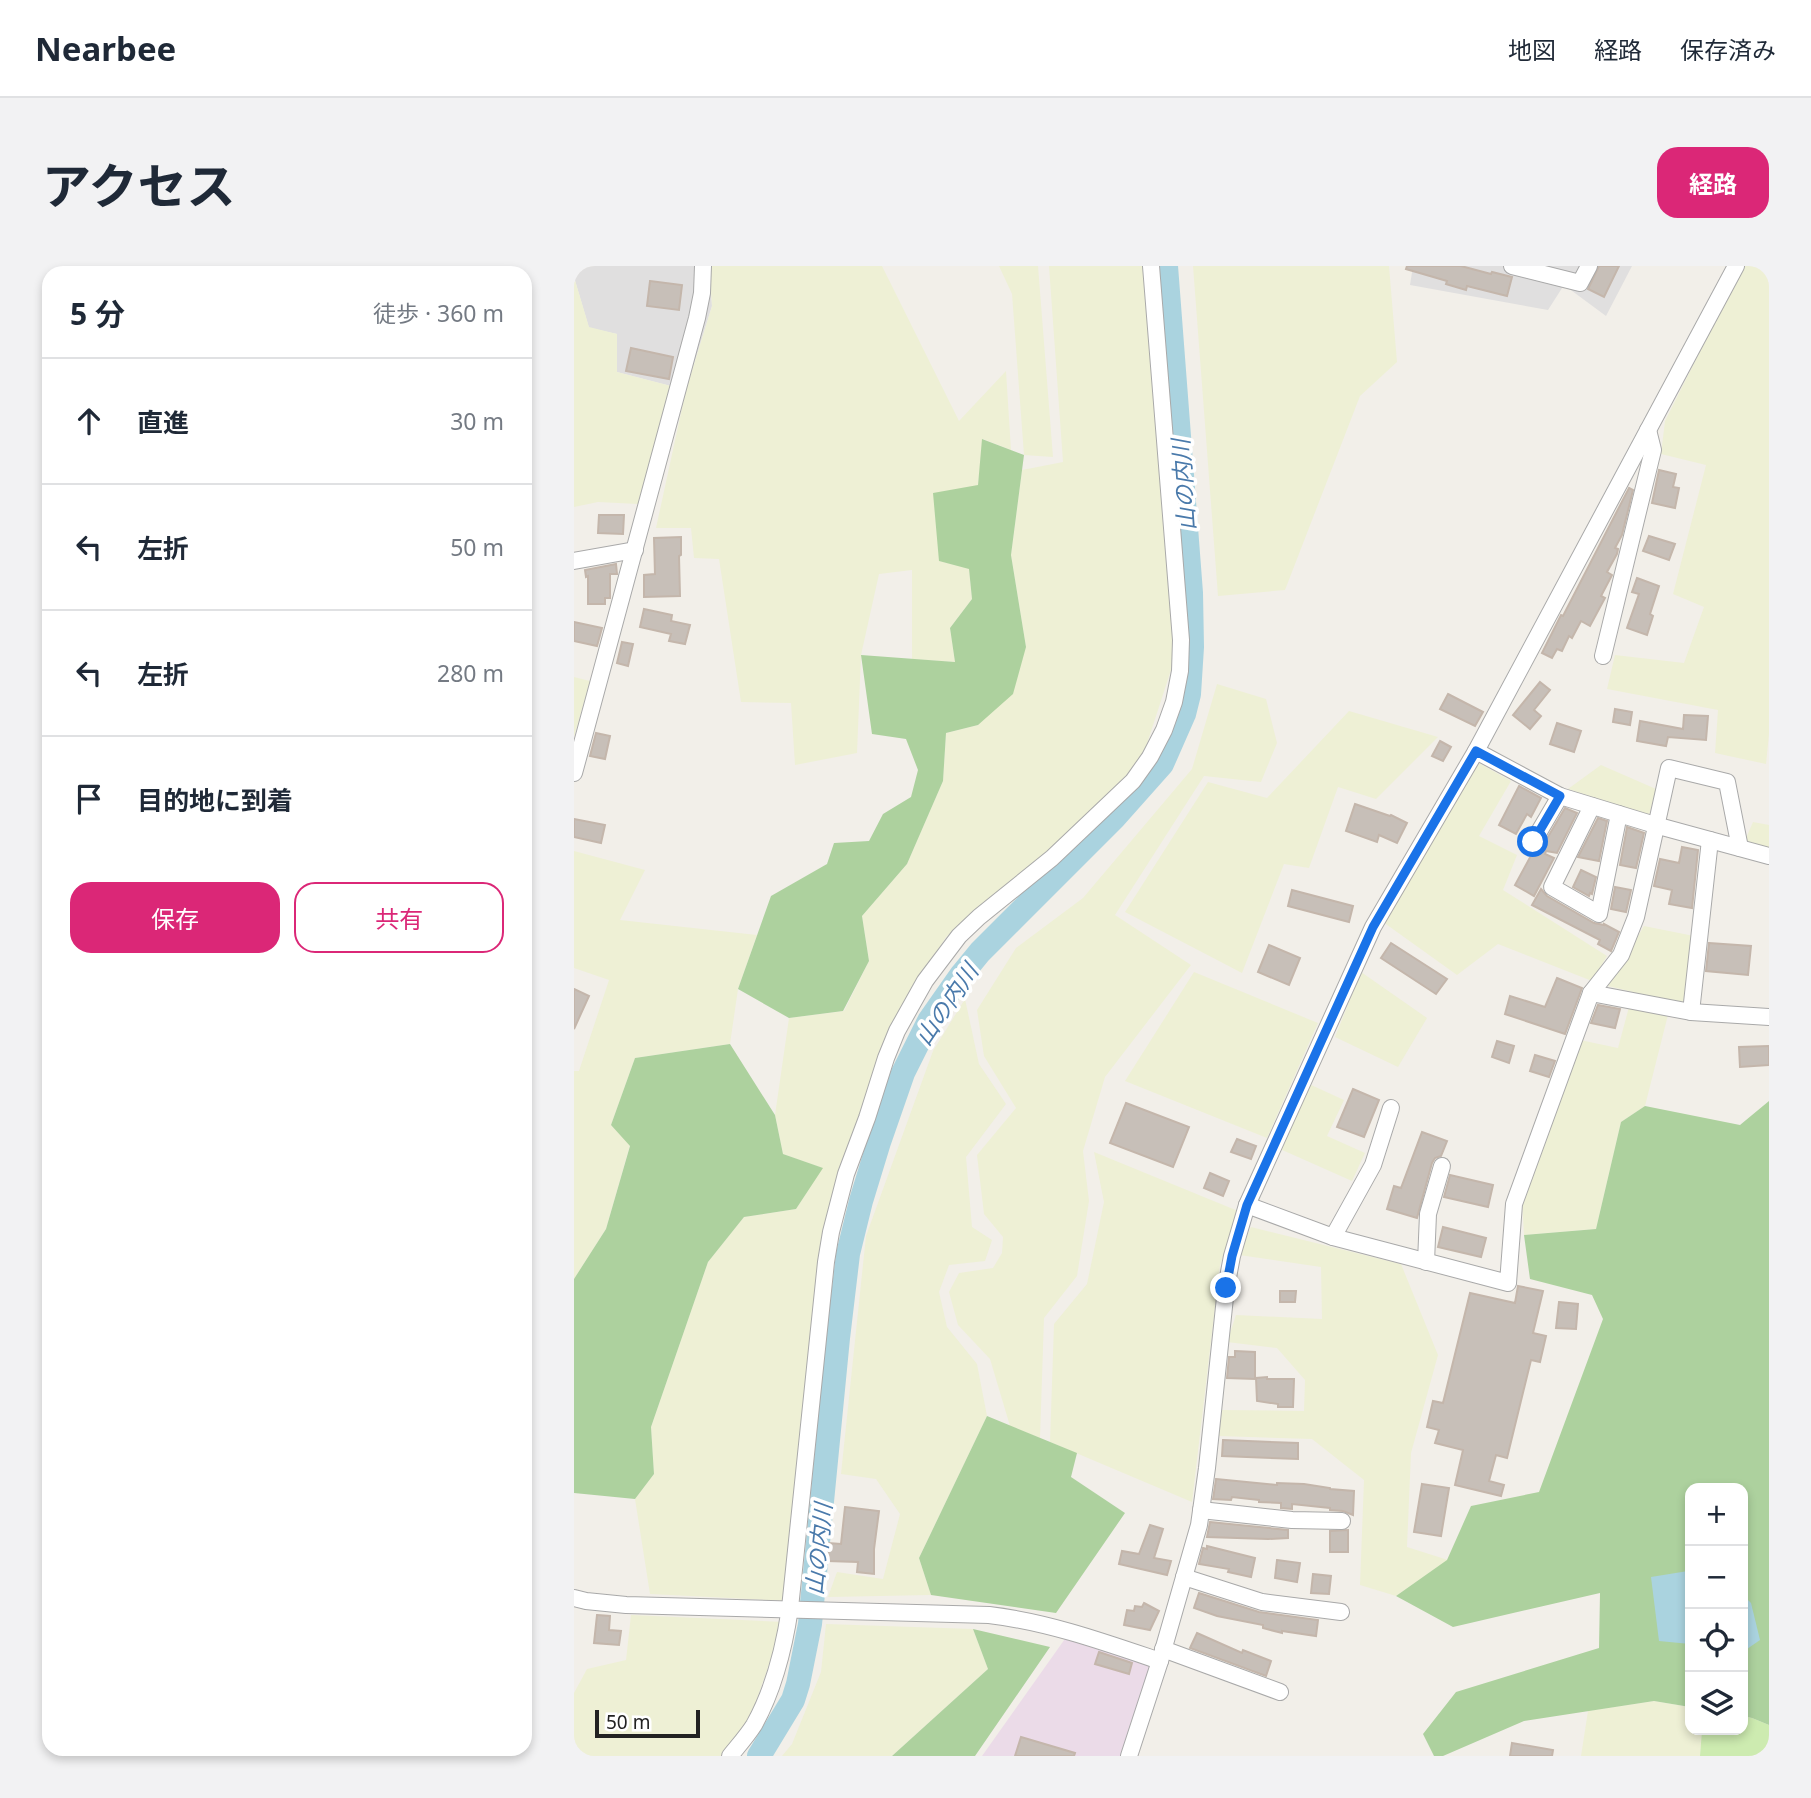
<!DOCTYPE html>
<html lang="ja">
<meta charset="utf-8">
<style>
body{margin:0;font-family:"Noto Sans","Noto Sans JP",sans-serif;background:#f2f2f3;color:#1f2937}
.controls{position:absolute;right:21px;bottom:21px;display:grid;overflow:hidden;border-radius:14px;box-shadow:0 4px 10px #0003}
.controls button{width:63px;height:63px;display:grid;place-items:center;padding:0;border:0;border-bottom:2px solid #e0e1e3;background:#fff;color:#1f2937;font:35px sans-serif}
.scale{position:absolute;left:21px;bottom:18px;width:105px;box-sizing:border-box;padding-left:7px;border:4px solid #222;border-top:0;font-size:19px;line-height:24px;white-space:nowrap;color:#222;-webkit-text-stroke:5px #fff;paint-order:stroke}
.stop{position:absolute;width:21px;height:21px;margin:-16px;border:5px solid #1a73e8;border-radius:50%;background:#fff}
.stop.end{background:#1a73e8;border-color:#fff;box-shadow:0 2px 7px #0008}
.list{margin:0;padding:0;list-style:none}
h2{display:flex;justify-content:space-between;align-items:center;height:91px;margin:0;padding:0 28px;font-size:30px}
h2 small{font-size:23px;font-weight:400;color:#747a83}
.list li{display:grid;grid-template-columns:46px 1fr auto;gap:21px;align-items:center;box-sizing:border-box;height:126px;padding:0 28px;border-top:2px solid #e0e1e3}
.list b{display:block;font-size:26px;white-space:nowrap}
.list em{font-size:23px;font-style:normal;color:#747a83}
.actions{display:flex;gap:14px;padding:21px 28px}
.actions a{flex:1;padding:16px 0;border:2px solid #db2777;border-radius:21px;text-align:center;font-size:24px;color:#db2777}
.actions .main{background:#db2777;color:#fff}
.icon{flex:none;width:38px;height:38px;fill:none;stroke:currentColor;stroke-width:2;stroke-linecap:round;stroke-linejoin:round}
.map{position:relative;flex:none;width:1195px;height:1490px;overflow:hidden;border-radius:21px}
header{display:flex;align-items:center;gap:42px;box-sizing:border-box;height:98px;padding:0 35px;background:#fff;border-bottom:2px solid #e0e1e3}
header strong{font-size:33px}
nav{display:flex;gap:38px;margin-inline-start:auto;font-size:24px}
.intro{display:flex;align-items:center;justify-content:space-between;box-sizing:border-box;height:168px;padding:0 42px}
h1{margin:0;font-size:49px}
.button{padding:18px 32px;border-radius:21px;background:#db2777;color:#fff;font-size:24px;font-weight:700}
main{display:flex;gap:42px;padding:0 42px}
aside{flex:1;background:#fff;border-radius:21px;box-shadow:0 4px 10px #0003}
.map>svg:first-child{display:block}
.residential{fill:#e0dfdf}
.industrial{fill:#ebdbe8}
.farmland{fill:#eef0d5}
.grass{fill:#cdebb0}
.forest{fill:#add19e}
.water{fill:#aad3df}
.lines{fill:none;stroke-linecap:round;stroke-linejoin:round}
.river{stroke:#aad3df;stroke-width:24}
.building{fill:#c7bfb8;stroke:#c4b6ab;stroke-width:2}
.minor-casing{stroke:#a9a9a9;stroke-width:18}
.minor{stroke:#fff;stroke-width:16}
.route{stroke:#1a73e8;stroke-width:9}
.labels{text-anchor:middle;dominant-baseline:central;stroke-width:7;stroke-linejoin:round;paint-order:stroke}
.water-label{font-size:23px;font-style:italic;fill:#4a7aab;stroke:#fff}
</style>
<header>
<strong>Nearbee</strong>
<nav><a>地図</a><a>経路</a><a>保存済み</a></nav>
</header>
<div class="intro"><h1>アクセス</h1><a class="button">経路</a></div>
<main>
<aside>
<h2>5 分<small>徒歩 · 360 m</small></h2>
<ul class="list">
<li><svg class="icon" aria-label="ahead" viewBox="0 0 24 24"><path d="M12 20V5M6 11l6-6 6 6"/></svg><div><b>直進</b></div><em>30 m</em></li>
<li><svg class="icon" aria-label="left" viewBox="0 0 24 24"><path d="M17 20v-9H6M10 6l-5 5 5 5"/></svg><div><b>左折</b></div><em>50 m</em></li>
<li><svg class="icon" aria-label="left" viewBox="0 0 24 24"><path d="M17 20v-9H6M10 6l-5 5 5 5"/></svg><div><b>左折</b></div><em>280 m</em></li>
<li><svg class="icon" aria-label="arrive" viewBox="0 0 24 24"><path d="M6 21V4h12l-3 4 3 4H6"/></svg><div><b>目的地に到着</b></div></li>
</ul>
<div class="actions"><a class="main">保存</a><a>共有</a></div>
</aside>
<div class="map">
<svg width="1195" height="1490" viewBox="0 0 1195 1490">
<rect width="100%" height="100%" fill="#f2efe9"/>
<g class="residential">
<path d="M0,0H135L138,40L112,124L43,106V68L15,62L0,11Z"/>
<path d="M839,0H1058L1032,50L990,19L974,44L836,19Z"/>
</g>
<path class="industrial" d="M493,1370L579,1396L551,1490H408Z"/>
<g class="farmland">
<path d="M135,0H308L385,155L432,105L437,184L409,173L404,219L365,295L395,302L398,333L376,362L381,396L338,393V304L305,308L287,389L283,487L221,499L217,437L167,436L145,293L120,292L117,262H82L112,124L138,40Z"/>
<path d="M425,0H464L479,191L450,189L438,28Z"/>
<path d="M475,0H573L602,347L598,401L568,493L499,564L372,671L318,759L249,978L215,1335L76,1328L61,1233L80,1208L77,1161L134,996L170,951L222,943L248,902L209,888L201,849L215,752L270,745L295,695L288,650L333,598L369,515L372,467L404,459L452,381L437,289L448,204L489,196Z"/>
<path d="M619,0H815L823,96L786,130L711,324L644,330Z"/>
<path d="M1169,0H1195V468L1192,498L1141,487L1144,444L1033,423L1041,389L1110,397L1130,341L1099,328L1132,199L1087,188L1091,155Z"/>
<path d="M0,11L15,61L43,68V106L97,120L64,238L24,236L0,241Z"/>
<path d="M0,411L16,415L0,471Z"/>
<path d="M643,418L692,433L703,477L687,516L630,510L541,649L617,699L531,811L509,885L515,935L503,1010L470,1052L466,1172L436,1160L416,1093L384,1059L375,1026L385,1007L419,1002L428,987L429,971L410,948L403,889L442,842L410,790L403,744L442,682L509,632L618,503Z"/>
<path d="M775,445L864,471L802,533L764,521L735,602L710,598L668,707L551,646L634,516L693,532Z"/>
<path d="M903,496L937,515L905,570L943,589L929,624L1033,690L1018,715L924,678L883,709L809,656Z"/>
<path d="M1027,499L1082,523L1075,549L994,523Z"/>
<path d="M1179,556L1195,559V586L1169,579Z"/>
<path d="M0,585L71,604L46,654L183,669L164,723L156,778L61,792L37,859L56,879L32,963L0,1013V805H5L35,714L0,702Z"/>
<path d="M1070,660L1120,670L1109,737H1097L1071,840L1047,856L1022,963L950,969L948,935L1006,774L1044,782L1059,726L1034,720Z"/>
<path d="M620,706L744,757L693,872L551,815Z"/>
<path d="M787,706L853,752L824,801L761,771Z"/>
<path d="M391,733L405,798L432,838L392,891L398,961L418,974L411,995L375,999L365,1026L373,1061L403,1098L413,1150L345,1292L357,1329L254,1331L263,1306L309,1313L326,1248L302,1213L267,1208L292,970L359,785Z"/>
<path d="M735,818L770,834L753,870L791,887L778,915L706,883Z"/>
<path d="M520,886L664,945L646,999L618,1236L476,1176L480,1058L513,1018L530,936Z"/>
<path d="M677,961L827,998L864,1089L837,1187L833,1281L874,1294L822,1330L786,1319L790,1214L738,1173L644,1170L645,1144L730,1145L731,1114L703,1082L653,1076L662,1049L748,1053L747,1001L665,989Z"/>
<path d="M57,1349L210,1356L172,1464L151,1490H0V1427L13,1403L52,1394Z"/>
<path d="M252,1358L399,1363L414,1403L318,1490H208L218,1478L247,1406Z"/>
<path d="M1080,1435L1116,1441V1464H1128L1126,1490H1007L1014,1445Z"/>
</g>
<path class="grass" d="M1169,1450L1178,1452L1195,1459V1490H1126L1128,1464H1169Z"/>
<g class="forest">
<path d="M408,173L450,189L437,289L452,381L439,428L404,459L372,467L369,515L333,598L288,650L295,695L269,745L215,752L164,723L197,630L253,598L260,577L295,575L309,548L337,531L344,504L332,473L298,468L287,389L381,396L376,362L398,333L395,303L365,295L359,227L404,219Z"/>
<path d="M156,778L201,849L209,888L249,902L222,943L170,951L134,996L77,1161L80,1208L61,1233L0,1227V1013L32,963L56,880L37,859L61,792Z"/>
<path d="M1195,835V1459L1178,1452L1169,1450V1222H1116V1441L1080,1435L950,1455L869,1490H860L849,1468L882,1426L1025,1382L1026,1327L879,1361L822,1330L873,1294L897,1240L965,1226L1029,1053L1018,1029L956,1013L950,969L1022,963L1047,856L1071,840L1166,859Z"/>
<path d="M413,1150L503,1187L497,1211L551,1247L482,1347L357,1329L345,1292Z"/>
<path d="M399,1363L476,1381L401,1490H318L414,1403Z"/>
</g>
<g class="water">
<path d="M1114,1305H1116V1378L1085,1375L1077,1311Z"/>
<path d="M1169,1329L1177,1337L1186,1374L1173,1383L1169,1382Z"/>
</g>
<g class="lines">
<path class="river" d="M185,1490L219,1434L224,1418L236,1358L264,1072L274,988L287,935L305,876L329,807L355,755L388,708L406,686L540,552L588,498L610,448L615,428L618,381L617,327L592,0"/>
</g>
<g class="building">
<path d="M833,0H887L917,8L918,6L938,11L933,30L893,20L892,24L872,18L873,15L832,3Z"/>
<path d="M1025,0H1045L1030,31L1014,23Z"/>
<path d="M76,15L108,19L105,44L73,40Z"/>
<path d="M57,82L99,91L95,113L52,105Z"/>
<path d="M1085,204L1102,208L1099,221L1105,222L1101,242L1078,237Z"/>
<path d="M1055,222L1059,224L1048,269L1041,282L1044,283L1043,288L1033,306L1038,309L1027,330L1031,332L1016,360L1007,355L998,372L995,370L988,385L983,383L978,392L968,387L987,349L989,350Z"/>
<path d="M25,249H50L49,268L24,267Z"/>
<path d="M1075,270L1101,278L1095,294L1069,285Z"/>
<path d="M107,271V289L105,290L106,330L70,331V309L81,308L80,272Z"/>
<path d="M42,298L43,308H36V332H31V338H14V310L12,311L11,304Z"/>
<path d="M1063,312L1085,320L1076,348L1079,350L1073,369L1053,362L1065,328L1058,326Z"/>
<path d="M70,343L98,349L97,355L116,359L111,378L95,375L97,368L66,361Z"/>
<path d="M0,356L28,362L23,380L0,375Z"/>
<path d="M48,376L59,378L54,400L43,397Z"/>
<path d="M966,416L976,424L960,444L967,450L956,463L939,449Z"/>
<path d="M874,428L909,446L901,460L866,443Z"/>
<path d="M1041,443L1058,446L1056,459L1039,456Z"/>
<path d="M1110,449L1134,450L1132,474L1094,471L1092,480L1063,475L1066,455L1109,463Z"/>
<path d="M983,457L1007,465L1000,486L976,478Z"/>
<path d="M22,467L36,470L31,493L16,490Z"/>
<path d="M866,475L877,481L869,495L858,490Z"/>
<path d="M945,520L967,532L957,551L953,548L942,568L925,559Z"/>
<path d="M781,538L816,550L817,549L833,557L823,577L805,569L803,576L772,565Z"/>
<path d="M991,542L1003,547L983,587L972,585L971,588L980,592L960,630L941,619L959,586L964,585L968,581Z"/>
<path d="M1024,552L1033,555L1025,595L1004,591Z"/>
<path d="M0,553L31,559L27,577L0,571Z"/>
<path d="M1053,561L1070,567L1062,602L1046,599Z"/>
<path d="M1108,581L1124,584L1118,642L1095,638L1098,624L1080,620L1086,593L1105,597Z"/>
<path d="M1007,604L1022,611L1018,628L1016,627L1015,630L999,621Z"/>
<path d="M1041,621L1057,624L1052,646L1037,643Z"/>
<path d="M967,623L973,630L1020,657L1030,659V658L1045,666L1037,685L1024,678L1026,674L958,639Z"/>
<path d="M718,624L779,640L775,656L714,640Z"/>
<path d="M817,677L873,713L862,728L807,692Z"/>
<path d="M1135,677L1177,680L1174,709L1132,705Z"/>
<path d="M695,679L726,692L715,719L684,706Z"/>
<path d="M983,712L1008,722L991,768L931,748L936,730L971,741Z"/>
<path d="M0,723L15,730L0,763Z"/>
<path d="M1024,739L1046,743L1041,762L1017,757Z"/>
<path d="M923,775L940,780L935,797L918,791Z"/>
<path d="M1195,780V799L1166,801L1165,781Z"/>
<path d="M961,789L981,795L975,811L956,805Z"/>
<path d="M779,823L805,834L790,871L763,861Z"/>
<path d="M552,837L615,861L599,901L536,877Z"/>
<path d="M848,866L873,875L867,890L861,892L858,897L843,952L813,943L820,920L827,922Z"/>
<path d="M663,873L682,880L677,893L657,886Z"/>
<path d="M636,907L655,915L649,930L630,922Z"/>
<path d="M876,909L919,919L914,941L870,931Z"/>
<path d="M869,961L912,972L907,991L864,981Z"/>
<path d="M944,1020L969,1025L959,1067L972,1070L966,1096L957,1094L933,1192L922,1189L915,1215L930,1219L927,1230L881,1219L889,1184L861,1177L865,1164L853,1161L859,1135L869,1137L896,1027L941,1037Z"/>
<path d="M706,1025H722L721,1036H706Z"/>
<path d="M985,1036L1004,1038L1002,1063L982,1062Z"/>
<path d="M661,1085L681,1086V1113L653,1112L655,1091H661Z"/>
<path d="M693,1111V1113H720L719,1141H704V1138L683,1135L682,1112Z"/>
<path d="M649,1174L724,1177V1193L648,1190Z"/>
<path d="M642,1213L703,1219V1217L730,1218L756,1222V1223L780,1225L779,1249L769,1245L756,1244V1242L718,1238V1243L707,1242V1237L685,1236V1234L658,1231L657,1234L639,1233Z"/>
<path d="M848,1218L875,1222L867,1270L840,1266Z"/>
<path d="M271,1241L305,1245L300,1283V1308L283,1306L284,1296L254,1295L255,1277L267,1278Z"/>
<path d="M636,1256L714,1264V1272L694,1273L633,1271Z"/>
<path d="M576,1259L589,1263L580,1292L597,1295L593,1309L545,1298L548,1285L565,1288Z"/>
<path d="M774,1264V1286H756V1265Z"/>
<path d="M633,1280L681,1292L677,1311L654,1306L655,1303L625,1298L629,1282L633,1283Z"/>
<path d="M703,1294L726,1297L723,1316L701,1312Z"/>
<path d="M739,1308L757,1310L755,1328L737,1327Z"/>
<path d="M625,1327L685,1346L744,1354L742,1370L708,1365V1367L689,1362V1359L643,1350L620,1342Z"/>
<path d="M570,1337L585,1345L576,1364L550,1359L553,1344L560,1345L561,1340L568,1341Z"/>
<path d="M23,1349L36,1350L35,1364L47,1365L45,1379L20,1377Z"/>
<path d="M623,1367L668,1387L669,1384L697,1395L692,1410L616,1382Z"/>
<path d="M525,1386L558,1397L555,1408L521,1398Z"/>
<path d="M447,1471L501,1487L500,1490H441Z"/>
<path d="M938,1477L979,1484L978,1490H936Z"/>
</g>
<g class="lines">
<defs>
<g id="minor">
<path d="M938,0L1006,17L1015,0"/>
<path d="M0,295L61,284"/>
<path d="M1029,390L1079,184L1074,164"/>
<path d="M902,485L986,530L1081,559L1195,590"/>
<path d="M0,507L123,52L128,27L129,0"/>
<path d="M1018,540L978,621L1025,648L1045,548"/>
<path d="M959,576L986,530"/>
<path d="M1017,727L1117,746L1195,751"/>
<path d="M1117,746L1136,574"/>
<path d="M673,939L759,971L934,1017L940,938L1017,727L1047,689L1062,651L1095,502L1153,516L1166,582"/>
<path d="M759,971L799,899L817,842"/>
<path d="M852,996L854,948L868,900"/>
<path d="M627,1244L718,1254L768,1255"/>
<path d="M610,1311L688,1336L767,1346"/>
<path d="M0,1332L12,1335L52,1339L415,1349C474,1356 530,1376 586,1395"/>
<path d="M589,1383L706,1426"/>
<path d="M156,1490C164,1480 173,1470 180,1459C200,1423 210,1383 216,1342L252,996L257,966L272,908L293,852L312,792L323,765L351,715L385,670L405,651L478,592L559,515L576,491L590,464L600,436L606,405L607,374L577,0"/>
<path d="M555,1490L586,1395L625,1259L633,1202L652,1022L658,990L673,939L799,661L902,485L1162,0"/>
</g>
</defs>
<use href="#minor" class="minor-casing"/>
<use href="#minor" class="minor"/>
</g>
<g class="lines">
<path class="route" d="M652,1022L658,990L673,939L799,661L902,485L986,530L959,576"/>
</g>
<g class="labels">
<g class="water-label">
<text transform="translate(609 219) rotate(-94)">山の内川</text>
<text transform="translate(372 738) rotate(-56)">山の内川</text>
<text transform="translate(244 1283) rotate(-84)">山の内川</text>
</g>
</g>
</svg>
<div class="controls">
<button>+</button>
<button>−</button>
<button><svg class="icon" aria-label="locate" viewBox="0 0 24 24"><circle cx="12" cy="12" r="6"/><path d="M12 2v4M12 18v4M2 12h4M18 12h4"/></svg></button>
<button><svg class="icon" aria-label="layers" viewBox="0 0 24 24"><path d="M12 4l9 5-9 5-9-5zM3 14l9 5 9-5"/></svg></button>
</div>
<div class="scale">50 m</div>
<div class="stop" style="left:959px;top:576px"></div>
<div class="stop end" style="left:652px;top:1022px"></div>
</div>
</main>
